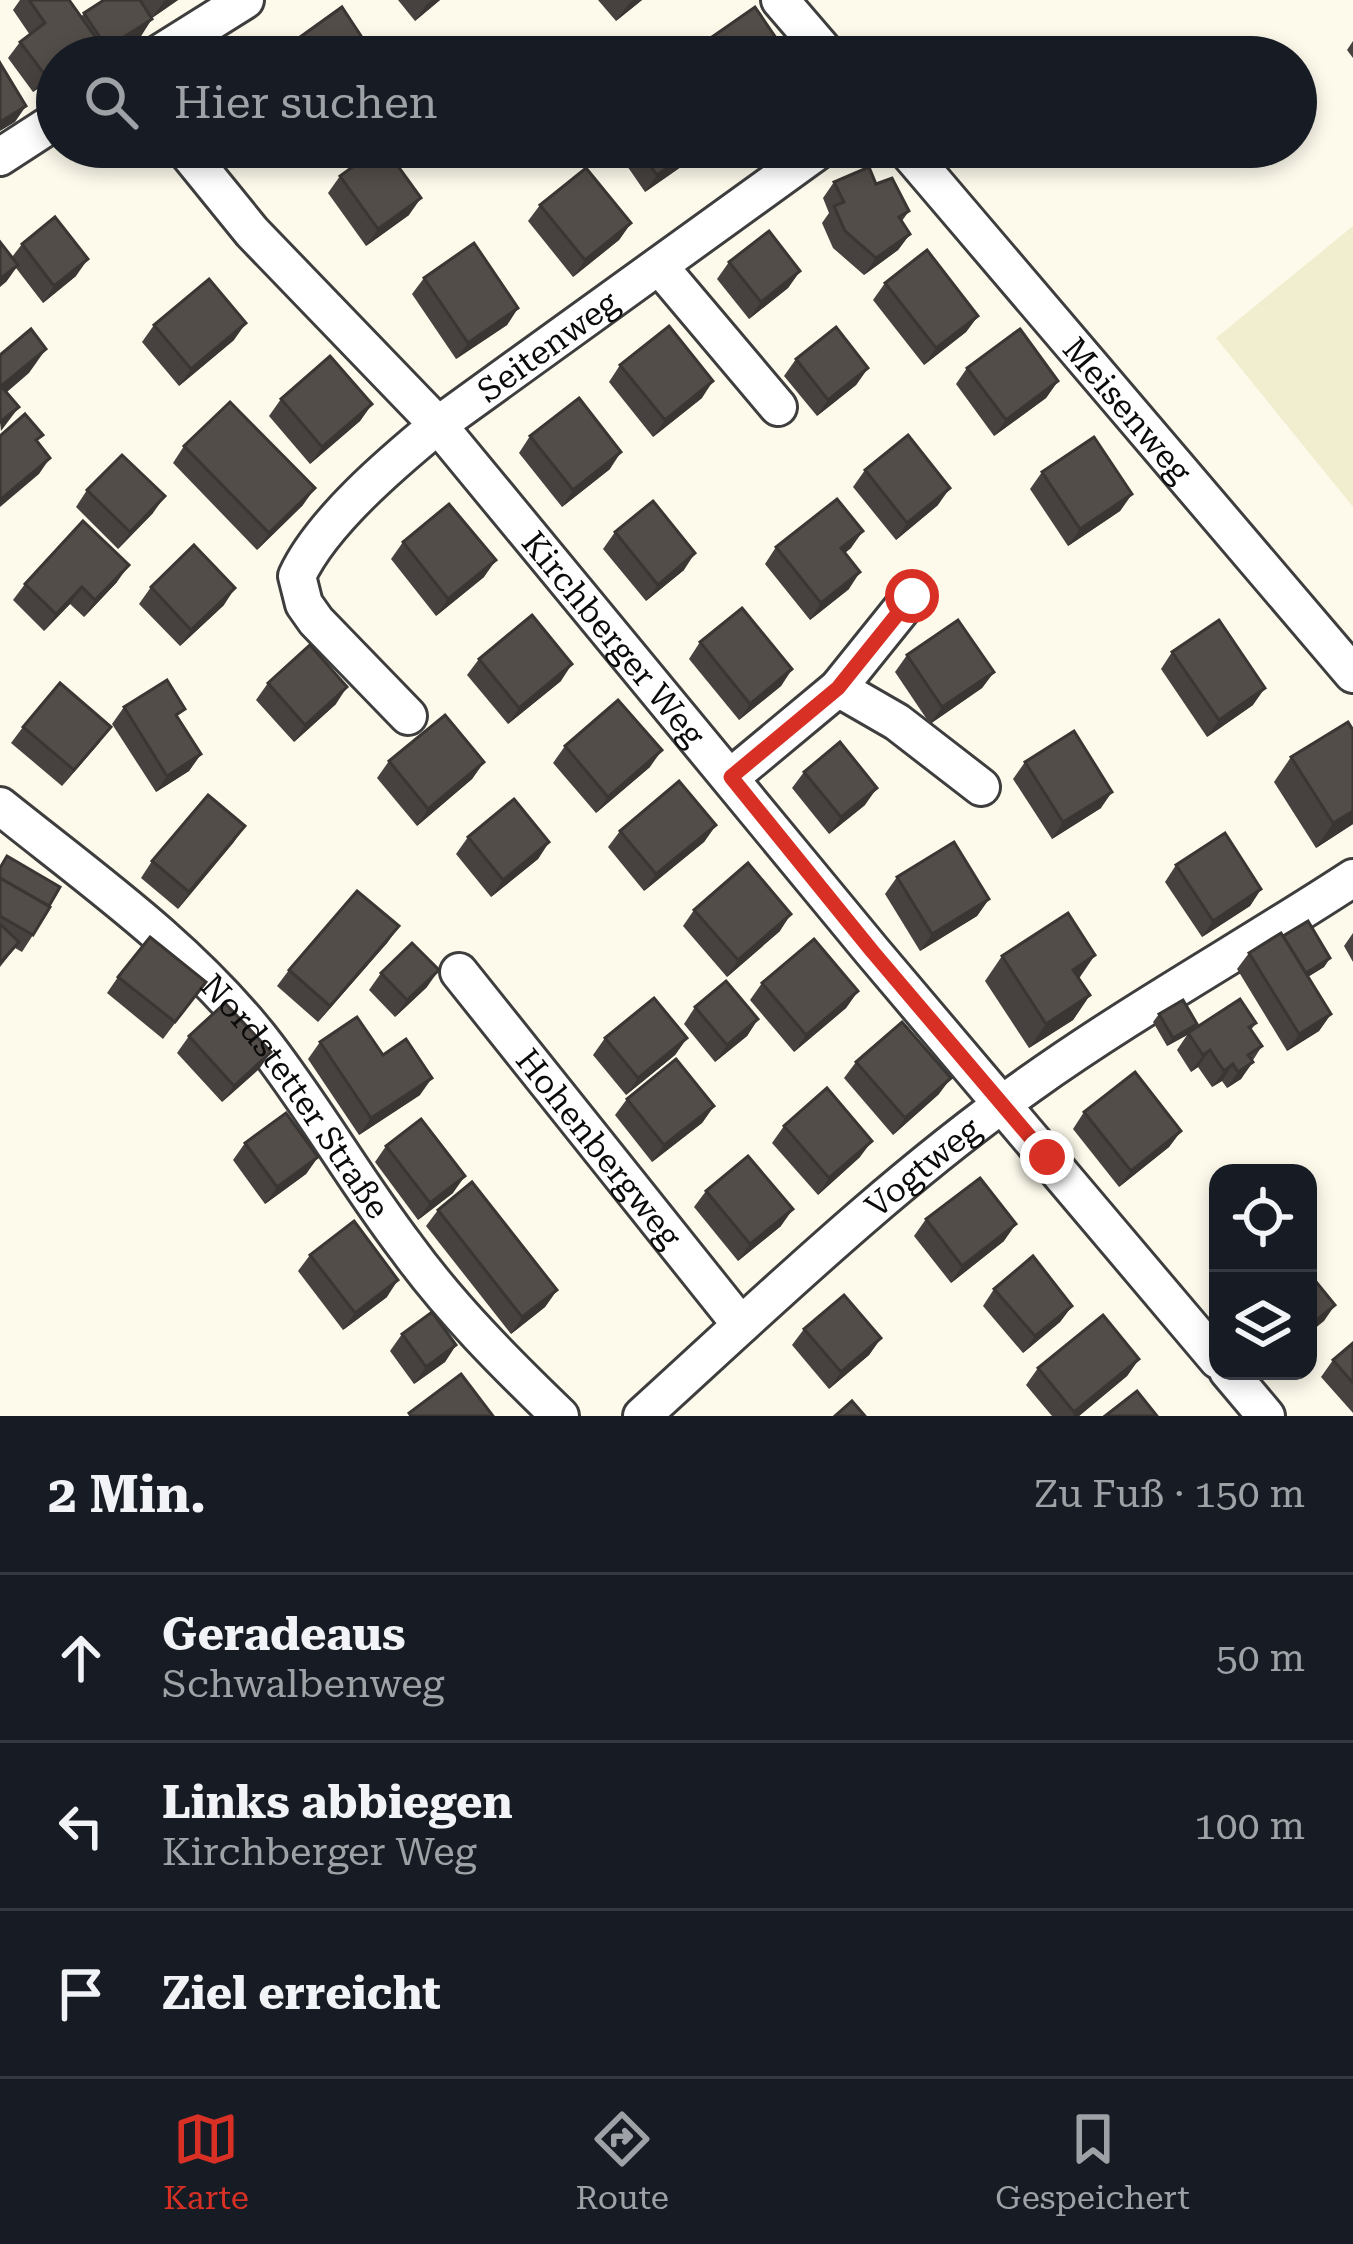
<!DOCTYPE html>
<html lang="de">
<meta charset="utf-8">
<style>
body{margin:0;font-family:"Roboto Serif",serif;background:#20242c;color:#f1f3f6}
.controls{position:absolute;right:36px;bottom:36px;display:grid;overflow:hidden;border-radius:24px;box-shadow:0 6px 18px #0003}
.controls button{width:108px;height:108px;display:grid;place-items:center;padding:0;border:0;border-bottom:3px solid #363941;background:#171b24;color:#f1f3f6;font:60px sans-serif}
.stop{position:absolute;width:36px;height:36px;margin:-27px;border:9px solid #d93025;border-radius:50%;background:#fff}
.stop.end{background:#d93025;border-color:#fff;box-shadow:0 3px 12px #0008}
.list{margin:0;padding:0;list-style:none}
h2{display:flex;justify-content:space-between;align-items:center;height:156px;margin:0;padding:0 48px;font-size:51px}
h2 small{font-size:39px;font-weight:400;color:#9ea1a6}
.list li{display:grid;grid-template-columns:78px 1fr auto;gap:36px;align-items:center;box-sizing:border-box;height:168px;padding:0 48px;border-top:3px solid #363941}
.list b{display:block;font-size:45px;white-space:nowrap}
.list p{margin:0;font-size:39px;white-space:nowrap;color:#9ea1a6}
.list em{font-size:39px;font-style:normal;color:#9ea1a6}
.icon{flex:none;width:66px;height:66px;fill:none;stroke:currentColor;stroke-width:2;stroke-linecap:round;stroke-linejoin:round}
.map{position:relative;flex:none;width:1353px;height:1416px;overflow:hidden}
.search{position:absolute;background:#171b24;box-shadow:0 6px 18px #0003;left:36px;right:36px;top:36px;height:132px;display:flex;align-items:center;gap:30px;box-sizing:border-box;padding:0 42px;border-radius:66px;color:#9ea1a6;font-size:45px}
.sheet{height:660px;background:#171b24}
nav{display:flex;justify-content:space-around;align-items:center;box-sizing:border-box;height:168px;border-top:3px solid #363941;background:#171b24;font-size:33px;color:#9ea1a6}
nav a{display:grid;justify-items:center;gap:6px}
nav .on{color:#d93025}
.map>svg:first-child{display:block}
.farmland{fill:#f0eecf}
.lines{fill:none;stroke-linecap:round;stroke-linejoin:round}
.minor-casing{stroke:#3e3e3e;stroke-width:42}
.minor{stroke:#fff;stroke-width:36}
.wall{fill:#47423f}
.shaded-wall{fill:#3a3633}
.building{fill:#534d49;stroke:#3a3633;stroke-width:3}
.route{stroke:#d93025;stroke-width:15}
.labels{text-anchor:middle;dominant-baseline:central;stroke-width:12;stroke-linejoin:round;paint-order:stroke}
.street-label{font-size:33px;fill:#0b0b0b;stroke:#fff}
</style>
<div class="map">
<svg width="1353" height="1416" viewBox="0 0 1353 1416">
<rect width="100%" height="100%" fill="#fdfaec"/>
<path class="farmland" d="M1353,226V507L1216,338Z"/>
<g class="lines">
<defs>
<g id="minor">
<path d="M780,0L829,57"/>
<path d="M154,57L245,0"/>
<path id="s1" d="M183,147L252,232L438,425L872,951L1218,1360"/>
<path id="s2" d="M904,147L1353,674"/>
<path d="M0,157L57,120"/>
<path d="M659,266L778,407"/>
<path d="M838,688L897,722L981,787"/>
<path id="s3" d="M408,716L316,621L304,604L297,576C322,522 393,462 438,425L823,147"/>
<path d="M731,777L838,688L912,596"/>
<path id="s4" d="M0,806C91,879 185,945 259,1037C312,1104 354,1179 406,1247C451,1309 505,1363 560,1416"/>
<path id="s5" d="M459,972L741,1325"/>
<path d="M1228,1371L1266,1416"/>
<path id="s6" d="M642,1416C765,1304 894,1180 1030,1084C1134,1010 1246,948 1353,878"/>
</g>
</defs>
<use href="#minor" class="minor-casing"/>
<use href="#minor" class="minor"/>
</g>
<g class="wall">
<path d="M20,0H69L81,17L84,13L104,0H178L152,18L141,36L108,57H90L86,52L81,57H57V75L33,92L8,58L20,42L30,35L13,10Z"/>
<path d="M398,0H440L415,21Z"/>
<path d="M598,0H642L616,21Z"/>
<path d="M1353,41V58L1347,50Z"/>
<path d="M216,147H241L230,160Z"/>
<path d="M614,147H704L698,155L645,192Z"/>
<path d="M340,176L409,215L366,246L328,193Z"/>
<path d="M834,182L876,184L909,211L902,221L910,234L898,250L864,275L833,248L822,223L829,213L823,198Z"/>
<path d="M540,205L631,223L619,240L573,277L528,221Z"/>
<path d="M22,244L76,276L43,303L16,268L6,282L12,257Z"/>
<path d="M729,262L800,271L788,288L749,319L717,279Z"/>
<path d="M424,278L518,308L507,325L456,359L412,294Z"/>
<path d="M885,283L978,316L966,332L924,365L873,300Z"/>
<path d="M154,325L234,340L179,386L142,342Z"/>
<path d="M796,359L868,368L856,385L817,416L784,376Z"/>
<path d="M620,365L702,398L653,437L609,382Z"/>
<path d="M967,368L1058,381L1046,398L994,436L956,384Z"/>
<path d="M281,399L372,404L360,421L310,464L269,416Z"/>
<path d="M530,436L610,469L562,507L519,453Z"/>
<path d="M184,446L303,505L257,550L173,463Z"/>
<path d="M865,470L938,505L896,540L853,487Z"/>
<path d="M1042,472L1132,494L1120,511L1068,546L1030,489Z"/>
<path d="M87,490L153,513L118,549L76,507Z"/>
<path d="M615,532L684,570L646,601L603,549Z"/>
<path d="M403,542L484,577L436,616L391,559Z"/>
<path d="M776,547L851,548L845,553L849,589L810,620L765,564Z"/>
<path d="M117,582L84,617L70,604L44,631L13,600L25,584Z"/>
<path d="M151,587L224,605L180,646L139,604Z"/>
<path d="M700,642L792,669L781,686L739,720L689,659Z"/>
<path d="M1172,652L1253,705L1207,737L1161,669Z"/>
<path d="M907,655L994,672L982,688L930,724L895,672Z"/>
<path d="M479,659L561,681L508,724L467,675Z"/>
<path d="M268,683L336,704L294,742L256,700Z"/>
<path d="M124,707L178,719L201,754L189,771L156,792L112,724Z"/>
<path d="M23,727L99,743L62,786L11,743Z"/>
<path d="M1353,730V824L1316,848L1274,782L1291,757Z"/>
<path d="M565,746L650,767L596,813L553,763Z"/>
<path d="M389,761L484,762L472,779L417,826L377,778Z"/>
<path d="M1025,762L1101,808L1052,839L1013,779Z"/>
<path d="M804,772L865,805L829,834L792,788Z"/>
<path d="M716,825L704,842L644,891L608,847L620,831Z"/>
<path d="M245,826L233,843L178,909L141,878L152,861Z"/>
<path d="M468,837L549,842L538,859L491,897L456,854Z"/>
<path d="M7,856L33,935L22,952L15,948L0,967V867Z"/>
<path d="M1176,865L1261,889L1250,906L1202,937L1165,882Z"/>
<path d="M897,877L989,899L977,916L920,951L885,894Z"/>
<path d="M694,910L780,931L727,977L683,926Z"/>
<path d="M399,926L387,943L318,1022L277,986L289,970Z"/>
<path d="M1353,933V962L1344,946Z"/>
<path d="M1283,936L1330,958L1324,967L1308,977L1331,1014L1319,1031L1287,1051L1237,969L1249,953Z"/>
<path d="M1002,956L1079,978L1090,995L1073,1020L1029,1048L985,981Z"/>
<path d="M381,973L427,987L395,1017L369,990Z"/>
<path d="M118,977L206,982L163,1039L107,993Z"/>
<path d="M762,983L858,991L846,1008L794,1052L750,1000Z"/>
<path d="M695,1007L758,1019L747,1036L715,1062L684,1024Z"/>
<path d="M1159,1014L1193,1030L1256,1023L1251,1030L1262,1046L1241,1079L1227,1088L1222,1081L1212,1087L1198,1067L1191,1072L1177,1050L1187,1035L1167,1046L1153,1022Z"/>
<path d="M189,1036L271,1052L259,1069L222,1102L177,1053Z"/>
<path d="M605,1038H687L675,1055L626,1095L593,1055Z"/>
<path d="M320,1042L383,1055L420,1095L359,1135L308,1059Z"/>
<path d="M856,1062L939,1094L893,1135L844,1078Z"/>
<path d="M627,1099L714,1106L702,1123L652,1162L615,1115Z"/>
<path d="M1084,1112L1181,1131L1169,1147L1119,1187L1073,1129Z"/>
<path d="M784,1126L860,1157L818,1195L772,1143Z"/>
<path d="M245,1143L318,1157L306,1174L265,1204L233,1160Z"/>
<path d="M386,1146L453,1193L418,1220L375,1162Z"/>
<path d="M706,1191L781,1226L738,1261L694,1207Z"/>
<path d="M438,1210L557,1290L545,1307L511,1334L426,1226Z"/>
<path d="M926,1219L1004,1241L951,1283L914,1236Z"/>
<path d="M310,1255L387,1297L343,1330L298,1271Z"/>
<path d="M994,1289L1072,1306L1060,1322L1023,1353L983,1306Z"/>
<path d="M804,1329L881,1338L869,1355L829,1389L792,1345Z"/>
<path d="M402,1334L456,1345L445,1362L414,1384L390,1351Z"/>
<path d="M1353,1343V1413L1321,1377L1333,1360Z"/>
<path d="M1139,1359L1127,1376L1079,1416H1052L1026,1385L1038,1368Z"/>
</g>
<g class="shaded-wall">
<path d="M166,0H178L152,18L164,1Z"/>
<path d="M432,0H440L415,21L427,4Z"/>
<path d="M633,0H642L616,21L628,5Z"/>
<path d="M152,19L141,36L108,57H101L107,48Z"/>
<path d="M96,38L81,57H70Z"/>
<path d="M57,66V75L33,92L45,75Z"/>
<path d="M26,106L15,122L0,131V122Z"/>
<path d="M697,147H704L698,155L645,192L657,175Z"/>
<path d="M421,198L409,215L366,246L378,229Z"/>
<path d="M631,223L619,240L573,277L585,260Z"/>
<path d="M910,234L898,250L864,275L876,258Z"/>
<path d="M88,259L76,276L43,303L54,286Z"/>
<path d="M18,265L6,282L0,287V279Z"/>
<path d="M800,271L788,288L749,319L761,302Z"/>
<path d="M518,308L507,325L456,359L468,343Z"/>
<path d="M978,316L966,332L924,365L936,348Z"/>
<path d="M246,323L234,340L179,386L191,369Z"/>
<path d="M46,349L29,373L0,398V388Z"/>
<path d="M868,368L856,385L817,416L828,400Z"/>
<path d="M713,381L702,398L653,437L665,420Z"/>
<path d="M1058,381L1046,398L994,436L1006,420Z"/>
<path d="M372,404L360,421L310,464L322,447Z"/>
<path d="M19,407L1,431L0,422Z"/>
<path d="M621,452L610,469L562,507L573,490Z"/>
<path d="M50,458L39,474L0,507V500Z"/>
<path d="M315,488L303,505L257,550L269,533Z"/>
<path d="M950,488L938,505L896,540L907,523Z"/>
<path d="M1132,494L1120,511L1068,546L1080,529Z"/>
<path d="M165,496L153,513L118,549L130,532Z"/>
<path d="M863,531L851,548L829,565L841,548Z"/>
<path d="M695,553L684,570L646,601L658,585Z"/>
<path d="M496,560L484,577L436,616L448,599Z"/>
<path d="M129,565L117,582L84,617L95,600Z"/>
<path d="M860,572L849,589L810,620L821,603Z"/>
<path d="M82,587L70,604L44,631L56,614Z"/>
<path d="M235,588L224,605L180,646L191,630Z"/>
<path d="M572,664L561,681L508,724L519,708Z"/>
<path d="M792,669L781,686L739,720L750,704Z"/>
<path d="M994,672L982,688L930,724L942,707Z"/>
<path d="M347,687L336,704L294,742L305,725Z"/>
<path d="M1265,688L1253,705L1207,737L1219,720Z"/>
<path d="M111,727L99,743L62,786L74,770Z"/>
<path d="M662,750L650,767L596,813L608,797Z"/>
<path d="M201,754L189,771L156,792L167,776Z"/>
<path d="M484,762L472,779L417,826L428,809Z"/>
<path d="M877,788L865,805L829,834L841,817Z"/>
<path d="M1112,792L1101,808L1052,839L1063,822Z"/>
<path d="M1353,811V824L1316,848L1333,823Z"/>
<path d="M716,825L704,842L644,891L656,874Z"/>
<path d="M245,826L233,843L178,909L189,892Z"/>
<path d="M549,842L538,859L491,897L503,880Z"/>
<path d="M1261,889L1250,906L1202,937L1213,921Z"/>
<path d="M989,899L977,916L920,951L932,934Z"/>
<path d="M791,914L780,931L727,977L738,960Z"/>
<path d="M399,926L387,943L318,1022L330,1006Z"/>
<path d="M1095,955L1078,980L1073,970Z"/>
<path d="M1330,958L1324,967L1292,986L1298,978Z"/>
<path d="M439,970L427,987L395,1017L407,1000Z"/>
<path d="M858,991L846,1008L794,1052L806,1035Z"/>
<path d="M1090,995L1073,1020L1029,1048L1046,1024Z"/>
<path d="M1331,1014L1319,1031L1287,1051L1299,1034Z"/>
<path d="M758,1019L747,1036L715,1062L727,1045Z"/>
<path d="M1197,1024L1191,1033L1167,1046L1173,1038Z"/>
<path d="M687,1038L675,1055L626,1095L638,1078Z"/>
<path d="M1210,1050L1198,1067L1191,1072L1203,1055Z"/>
<path d="M271,1052L259,1069L222,1102L234,1086Z"/>
<path d="M1253,1062L1241,1079L1227,1088L1238,1072Z"/>
<path d="M1233,1064L1222,1081L1212,1087L1224,1071Z"/>
<path d="M432,1078L420,1095L359,1135L371,1118Z"/>
<path d="M951,1078L939,1094L893,1135L905,1118Z"/>
<path d="M714,1106L702,1123L652,1162L664,1145Z"/>
<path d="M1181,1131L1169,1147L1119,1187L1131,1171Z"/>
<path d="M872,1141L860,1157L818,1195L829,1178Z"/>
<path d="M318,1157L306,1174L265,1204L277,1187Z"/>
<path d="M465,1176L453,1193L418,1220L430,1203Z"/>
<path d="M793,1209L781,1226L738,1261L750,1244Z"/>
<path d="M1016,1224L1004,1241L951,1283L962,1266Z"/>
<path d="M398,1280L387,1297L343,1330L355,1313Z"/>
<path d="M557,1290L545,1307L511,1334L522,1317Z"/>
<path d="M1335,1305L1324,1321L1308,1334V1327Z"/>
<path d="M1072,1306L1060,1322L1023,1353L1035,1336Z"/>
<path d="M881,1338L869,1355L829,1389L841,1372Z"/>
<path d="M456,1345L445,1362L414,1384L426,1367Z"/>
<path d="M1139,1359L1127,1376L1079,1416H1072Z"/>
</g>
<g class="building">
<path d="M29,0H69L96,38L70,57H57V66L45,75L20,42L45,23Z"/>
<path d="M104,0H140L152,19L107,48L84,13Z"/>
<path d="M342,7L369,48L356,57H276L275,55Z"/>
<path d="M755,7L789,57H696L692,51Z"/>
<path d="M0,63L26,106L0,122Z"/>
<path d="M380,147H384L421,198L378,229L340,176Z"/>
<path d="M637,147H697L657,175Z"/>
<path d="M869,167L876,184L892,178L909,211L899,217L910,234L876,258L845,231L834,206L844,202L834,182Z"/>
<path d="M586,168L631,223L585,260L540,205Z"/>
<path d="M55,217L88,259L54,286L22,244Z"/>
<path d="M769,231L800,271L761,302L729,262Z"/>
<path d="M0,242L18,265L0,279Z"/>
<path d="M474,243L518,308L468,343L424,278Z"/>
<path d="M927,250L978,316L936,348L885,283Z"/>
<path d="M209,279L246,323L191,369L154,325Z"/>
<path d="M669,326L713,381L665,420L620,365Z"/>
<path d="M836,327L868,368L828,400L796,359Z"/>
<path d="M31,329L46,349L1,386L19,407L0,422V355Z"/>
<path d="M1020,329L1058,381L1006,420L967,368Z"/>
<path d="M330,356L372,404L322,447L281,399Z"/>
<path d="M579,398L621,452L573,490L530,436Z"/>
<path d="M230,402L315,488L269,533L184,446Z"/>
<path d="M25,414L43,435L36,440L50,458L0,500V436Z"/>
<path d="M908,435L950,488L907,523L865,470Z"/>
<path d="M1094,437L1132,494L1080,529L1042,472Z"/>
<path d="M122,455L165,496L130,532L87,490Z"/>
<path d="M837,499L863,531L841,548L860,572L821,603L776,547Z"/>
<path d="M653,501L695,553L658,585L615,532Z"/>
<path d="M449,504L496,560L448,599L403,542Z"/>
<path d="M83,521L129,565L95,600L82,587L56,614L25,584Z"/>
<path d="M194,545L235,588L191,630L151,587Z"/>
<path d="M742,608L792,669L750,704L700,642Z"/>
<path d="M532,615L572,664L519,708L479,659Z"/>
<path d="M958,620L994,672L942,707L907,655Z"/>
<path d="M1219,620L1265,688L1219,720L1172,652Z"/>
<path d="M310,645L347,687L305,725L268,683Z"/>
<path d="M167,680L185,709L176,715L201,754L167,776L124,707Z"/>
<path d="M60,683L111,727L74,770L23,727Z"/>
<path d="M618,700L662,750L608,797L565,746Z"/>
<path d="M445,715L484,762L428,809L389,761Z"/>
<path d="M1348,722L1353,730V811L1333,823L1291,757Z"/>
<path d="M1074,731L1112,792L1063,822L1025,762Z"/>
<path d="M840,742L877,788L841,817L804,772Z"/>
<path d="M679,781L716,825L656,874L620,831Z"/>
<path d="M208,795L245,826L189,892L152,861Z"/>
<path d="M514,799L549,842L503,880L468,837Z"/>
<path d="M1225,833L1261,889L1213,921L1176,865Z"/>
<path d="M954,842L989,899L932,934L897,877Z"/>
<path d="M7,856L60,887L49,906L0,878V868Z"/>
<path d="M748,863L791,914L738,960L694,910Z"/>
<path d="M0,878L50,907L33,935L0,916Z"/>
<path d="M357,891L399,926L330,1006L289,970Z"/>
<path d="M1068,913L1095,955L1073,970L1090,995L1046,1024L1002,956Z"/>
<path d="M1308,921L1330,958L1306,973L1283,936Z"/>
<path d="M0,924L19,942L0,963Z"/>
<path d="M1281,933L1331,1014L1299,1034L1249,953Z"/>
<path d="M150,937L206,982L175,1022L118,977Z"/>
<path d="M814,939L858,991L806,1035L762,983Z"/>
<path d="M412,943L439,970L407,1000L381,973Z"/>
<path d="M726,981L758,1019L727,1045L695,1007Z"/>
<path d="M654,998L687,1038L638,1078L605,1038Z"/>
<path d="M1240,999L1256,1023L1249,1027L1262,1046L1248,1055L1253,1062L1238,1072L1233,1064L1224,1071L1210,1050L1203,1055L1188,1033Z"/>
<path d="M1183,1000L1197,1024L1173,1038L1159,1014Z"/>
<path d="M225,1003L271,1052L234,1086L189,1036Z"/>
<path d="M357,1017L383,1055L406,1039L432,1078L371,1118L320,1042Z"/>
<path d="M902,1022L951,1078L905,1118L856,1062Z"/>
<path d="M676,1059L714,1106L664,1145L627,1099Z"/>
<path d="M1135,1072L1181,1131L1131,1171L1084,1112Z"/>
<path d="M827,1088L872,1141L829,1178L784,1126Z"/>
<path d="M286,1113L318,1157L277,1187L245,1143Z"/>
<path d="M421,1119L465,1176L430,1203L386,1146Z"/>
<path d="M748,1156L793,1209L750,1244L706,1191Z"/>
<path d="M980,1178L1016,1224L962,1266L926,1219Z"/>
<path d="M472,1182L557,1290L522,1317L438,1210Z"/>
<path d="M354,1221L398,1280L355,1313L310,1255Z"/>
<path d="M1033,1256L1072,1306L1035,1336L994,1289Z"/>
<path d="M1308,1272L1335,1305L1308,1327Z"/>
<path d="M844,1295L881,1338L841,1372L804,1329Z"/>
<path d="M432,1312L456,1345L426,1367L402,1334Z"/>
<path d="M1103,1315L1139,1359L1074,1412L1038,1368Z"/>
<path d="M1353,1343V1383L1333,1360Z"/>
<path d="M461,1374L493,1416H411L409,1413Z"/>
<path d="M1137,1391L1157,1416H1105Z"/>
<path d="M852,1401L865,1416H835Z"/>
</g>
<g class="lines">
<path class="route" d="M912,596L838,688L731,777L872,951L1047,1157"/>
</g>
<g class="labels">
<g class="street-label">
<text stroke="none"><textPath href="#s3" startOffset="525">Seitenweg</textPath></text>
<text stroke="none"><textPath href="#s2" startOffset="345">Meisenweg</textPath></text>
<text stroke="none"><textPath href="#s1" startOffset="654">Kirchberger Weg</textPath></text>
<text stroke="none"><textPath href="#s4" startOffset="417">Nordstetter Straße</textPath></text>
<text stroke="none"><textPath href="#s5" startOffset="225">Hohenbergweg</textPath></text>
<text stroke="none"><textPath href="#s6" startOffset="375">Vogtweg</textPath></text>
</g>
</g>
</svg>
<div class="controls">
<button><svg class="icon" aria-label="locate" viewBox="0 0 24 24"><circle cx="12" cy="12" r="6"/><path d="M12 2v4M12 18v4M2 12h4M18 12h4"/></svg></button>
<button><svg class="icon" aria-label="layers" viewBox="0 0 24 24"><path d="M12 4l9 5-9 5-9-5zM3 14l9 5 9-5"/></svg></button>
</div>
<div class="stop" style="left:912px;top:596px"></div>
<div class="stop end" style="left:1047px;top:1157px"></div>
<div class="search"><svg class="icon" aria-label="search" viewBox="0 0 24 24"><circle cx="10" cy="10" r="6"/><path d="M15 15l6 6"/></svg>Hier suchen</div>
</div>
<section class="sheet">
<h2>2 Min.<small>Zu Fuß · 150 m</small></h2>
<ul class="list">
<li><svg class="icon" aria-label="ahead" viewBox="0 0 24 24"><path d="M12 20V5M6 11l6-6 6 6"/></svg><div><b>Geradeaus</b><p>Schwalbenweg</p></div><em>50 m</em></li>
<li><svg class="icon" aria-label="left" viewBox="0 0 24 24"><path d="M17 20v-9H6M10 6l-5 5 5 5"/></svg><div><b>Links abbiegen</b><p>Kirchberger Weg</p></div><em>100 m</em></li>
<li><svg class="icon" aria-label="arrive" viewBox="0 0 24 24"><path d="M6 21V4h12l-3 4 3 4H6"/></svg><div><b>Ziel erreicht</b></div></li>
</ul>
</section>
<nav>
<a class="on"><svg class="icon" aria-label="map" viewBox="0 0 24 24"><path d="M3 6l6-2 6 2 6-2v14l-6 2-6-2-6 2zM9 4v14M15 6v14"/></svg>Karte</a>
<a><svg class="icon" aria-label="directions" viewBox="0 0 24 24"><path d="M12 3l9 9-9 9-9-9zM9 14v-3h6M13 9l2 2-2 2"/></svg>Route</a>
<a><svg class="icon" aria-label="saved" viewBox="0 0 24 24"><path d="M7 4h10v16l-5-4-5 4z"/></svg>Gespeichert</a>
</nav>
